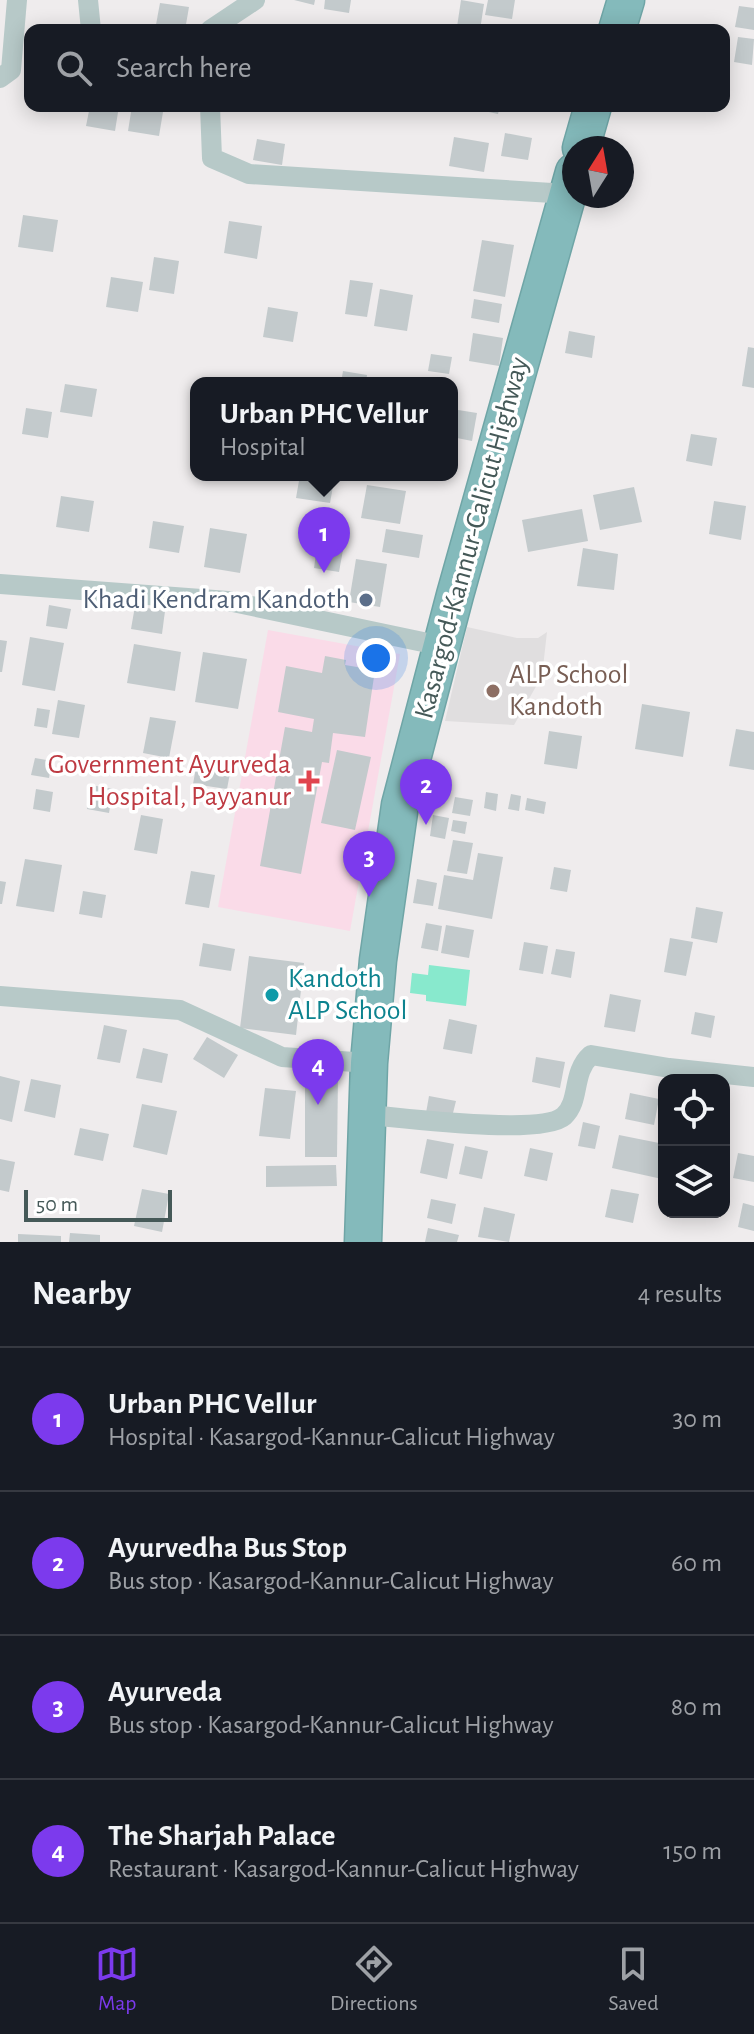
<!DOCTYPE html>
<meta charset="utf-8">
<style>
body{margin:0;font-family:"Alegreya Sans",sans-serif;background:#20242c;color:#f1f3f6}
.controls{position:absolute;right:24px;bottom:24px;display:grid;overflow:hidden;border-radius:16px;box-shadow:0 4px 20px #0003}
.controls button{width:72px;height:72px;display:grid;place-items:center;padding:0;border:0;border-bottom:2px solid #363941;background:#171b24;color:#f1f3f6;font:40px sans-serif}
.compass{position:absolute;left:562px;top:136px;width:72px;height:72px;border-radius:50%;background:#171b24;box-shadow:0 4px 20px #0003;rotate:11deg}
.scale{position:absolute;left:24px;bottom:20px;width:148px;box-sizing:border-box;padding-left:8px;border:4px solid #455958;border-top:0;font-size:22px;line-height:28px;white-space:nowrap;color:#455958;-webkit-text-stroke:6px #fff;paint-order:stroke}
.you{position:absolute;left:376px;top:658px;width:28px;height:28px;margin:-20px;border:6px solid #fff;border-radius:50%;background:#1a73e8;box-shadow:0 0 0 12px #1a73e833}
.badge{display:grid;place-items:center;width:52px;height:52px;border-radius:50%;background:#7c3aed;color:#fff;font-size:26px;font-weight:700}
.pin{position:absolute;translate:-50% -66px;filter:drop-shadow(0 2px 4px #0008)}
.pin::after{content:'';position:absolute;top:42px;width:28px;height:24px;background:inherit;clip-path:polygon(0 0,100% 0,50% 100%)}
.popup{position:absolute;left:190px;top:377px;width:268px;height:104px;box-sizing:border-box;display:grid;place-content:center;border-radius:16px;background:#171b24;filter:drop-shadow(0 2px 6px #0005);font-size:26px;white-space:nowrap;color:#9ea1a6}
.popup b{font-size:30px;color:#f1f3f6}
.popup::after{content:'';position:absolute;left:50%;top:100%;margin-left:-16px;border:16px solid transparent;border-top-color:#171b24}
.list{margin:0;padding:0;list-style:none}
h2{display:flex;justify-content:space-between;align-items:center;height:104px;margin:0;padding:0 32px;font-size:34px}
h2 small{font-size:26px;font-weight:400;color:#9ea1a6}
.list li{display:grid;grid-template-columns:52px 1fr auto;gap:24px;align-items:center;box-sizing:border-box;height:144px;padding:0 32px;border-top:2px solid #363941}
.list b{display:block;font-size:30px;white-space:nowrap}
.list p{margin:0;font-size:26px;white-space:nowrap;color:#9ea1a6}
.list em{font-size:26px;font-style:normal;color:#9ea1a6}
.icon{flex:none;width:44px;height:44px;fill:none;stroke:currentColor;stroke-width:2;stroke-linecap:round;stroke-linejoin:round}
.map{position:relative;flex:none;width:754px;height:1242px;overflow:hidden}
.search{position:absolute;background:#171b24;box-shadow:0 4px 20px #0003;left:24px;right:24px;top:24px;height:88px;display:flex;align-items:center;gap:20px;box-sizing:border-box;padding:0 28px;border-radius:16px;color:#9ea1a6;font-size:30px}
.sheet{height:680px;background:#171b24}
nav{display:flex;justify-content:space-around;align-items:center;box-sizing:border-box;height:112px;border-top:2px solid #363941;background:#171b24;font-size:22px;color:#9ea1a6}
nav a{display:grid;justify-items:center;gap:4px}
nav .on{color:#7c3aed}
.map>svg:first-child{display:block}
.education{fill:#e0dedf}
.medical{fill:#fadbe8}
.water{fill:#88e9cd}
.building{fill:#c3cacc}
.lines{fill:none;stroke-linecap:round;stroke-linejoin:round}
.highway-casing{stroke:#6fa5a6;stroke-width:39}
.street{stroke:#b7c9c8;stroke-width:20}
.highway{stroke:#84babb;stroke-width:36}
.service-dot{fill:#5c6f8a;stroke:#fff;stroke-width:3}
.education-dot{fill:#8d6e63;stroke:#fff;stroke-width:3}
.health-dot{fill:#e0444e;stroke:#fff;stroke-width:3}
.culture-dot{fill:#0f9aa8;stroke:#fff;stroke-width:3}
.labels{text-anchor:middle;dominant-baseline:central;stroke-width:7;stroke-linejoin:round;paint-order:stroke}
.street-label{font-size:28px;fill:#455958;stroke:#fff}
.service-label{font-size:28px;fill:#4e5e75;stroke:#fff;text-anchor:end}
.education-label{font-size:28px;fill:#785e54;stroke:#fff;text-anchor:start}
.health-label{font-size:28px;fill:#be3a42;stroke:#fff;text-anchor:end}
.culture-label{font-size:28px;fill:#0d838f;stroke:#fff;text-anchor:start}
</style>
<div class="map">
<svg width="754" height="1242" viewBox="0 0 754 1242">
<rect width="100%" height="100%" fill="#efeced"/>
<path class="education" d="M467,627L517,638H538L547,632L542,676L514,725L445,721Z"/>
<path class="medical" d="M268,630L400,654L350,931L218,907Z"/>
<path class="water" d="M429,965L470,970L466,1006L426,1001V995L410,993L412,973L428,975Z"/>
<g class="building">
<path d="M294,0H315L314,5Z"/>
<path d="M325,0H351L349,13L324,9Z"/>
<path d="M461,0L484,4L480,30L457,27Z"/>
<path d="M488,0H515L512,19L485,15Z"/>
<path d="M160,3L189,7L185,30H155Z"/>
<path d="M739,6L754,8V30L735,27Z"/>
<path d="M738,37L754,39L752,65L734,62Z"/>
<path d="M90,106H119L115,131L86,126Z"/>
<path d="M132,106H164L159,136L128,131Z"/>
<path d="M461,106H500L498,114Z"/>
<path d="M505,133L532,138L528,160L501,156Z"/>
<path d="M454,137L489,143L484,172L449,166Z"/>
<path d="M257,139L285,144L282,165L253,160Z"/>
<path d="M23,215L58,220L53,252L18,247Z"/>
<path d="M229,221L262,226L257,259L224,253Z"/>
<path d="M482,240L514,245L505,297L473,291Z"/>
<path d="M154,257L179,261L174,294L149,290Z"/>
<path d="M111,277L143,282L138,312L106,307Z"/>
<path d="M350,280L373,283L367,317L345,314Z"/>
<path d="M380,289L413,295L407,331L374,326Z"/>
<path d="M474,299L502,304L499,323L471,318Z"/>
<path d="M268,307L298,312L293,342L263,337Z"/>
<path d="M569,331L595,336L592,358L565,353Z"/>
<path d="M473,333L503,338L499,366L469,361Z"/>
<path d="M748,347L754,348V388L742,386Z"/>
<path d="M431,354L452,357L449,374L428,371Z"/>
<path d="M343,371L367,375L366,383H341Z"/>
<path d="M65,384L97,389L92,417L60,412Z"/>
<path d="M26,408L52,412L48,438L22,434Z"/>
<path d="M452,409L477,413L472,441L452,437Z"/>
<path d="M691,434L717,438L712,466L686,461Z"/>
<path d="M300,475H335L330,503L296,498Z"/>
<path d="M367,485L406,491L400,524L361,518Z"/>
<path d="M634,487L642,522L600,530L593,495Z"/>
<path d="M61,496L94,501L89,532L56,527Z"/>
<path d="M714,501L746,506L741,540L709,534Z"/>
<path d="M582,509L588,541L528,552L522,520Z"/>
<path d="M153,521L184,526L179,553L149,548Z"/>
<path d="M210,528L247,534L240,573L204,567Z"/>
<path d="M386,529L423,535L419,558L382,552Z"/>
<path d="M317,546L343,550L339,572L314,568Z"/>
<path d="M583,548L618,554L614,590L577,586Z"/>
<path d="M356,559L387,564L380,607L349,602Z"/>
<path d="M49,605L71,609L67,629L46,626Z"/>
<path d="M135,606L165,611L162,634L131,629Z"/>
<path d="M30,637L64,643L55,691L22,685Z"/>
<path d="M0,640L7,641L2,672H0Z"/>
<path d="M134,644L181,652L175,691L127,683Z"/>
<path d="M203,652L247,659L238,709L195,702Z"/>
<path d="M325,656L346,660L345,665L375,670L365,737L333,733L329,763L322,762L301,874L260,866L285,727L312,732L314,719L278,712L286,666L322,673Z"/>
<path d="M58,700L85,705L79,738L52,734Z"/>
<path d="M642,704L690,712L683,757L635,749Z"/>
<path d="M37,708L50,710L47,728L34,726Z"/>
<path d="M150,717L176,721L169,758L143,753Z"/>
<path d="M736,729L754,732V770L729,766Z"/>
<path d="M549,731L582,736L577,769L544,764Z"/>
<path d="M337,750L371,757L355,830L321,823Z"/>
<path d="M35,758L52,761L49,778L31,775Z"/>
<path d="M197,762L231,768L227,789L193,784Z"/>
<path d="M91,785L113,789L109,813L87,809Z"/>
<path d="M36,789L53,792L50,812L33,809Z"/>
<path d="M486,792L498,794L496,811L484,808Z"/>
<path d="M511,794L521,796L519,811L508,809Z"/>
<path d="M455,797L473,800L470,816L452,813Z"/>
<path d="M527,798L546,802L544,814L525,810Z"/>
<path d="M141,815L163,819L157,854L134,850Z"/>
<path d="M433,815L449,818L445,839L430,836Z"/>
<path d="M453,820L467,822L465,834L451,831Z"/>
<path d="M453,840L473,843L467,874L447,871Z"/>
<path d="M478,853L503,857L492,919L438,909L444,875L473,880Z"/>
<path d="M25,859L62,865L54,912L16,906Z"/>
<path d="M554,867L571,870L567,892L550,889Z"/>
<path d="M191,871L215,875L209,908L185,904Z"/>
<path d="M417,879L437,883L433,906L413,903Z"/>
<path d="M0,881L6,882L2,904H0Z"/>
<path d="M83,891L106,895L102,918L79,914Z"/>
<path d="M696,907L723,912L717,943L691,938Z"/>
<path d="M426,923L442,926L438,951L421,948Z"/>
<path d="M446,925L474,930L469,958L441,953Z"/>
<path d="M670,938L693,942L686,976L664,972Z"/>
<path d="M524,942L548,946L543,974L519,970Z"/>
<path d="M203,943L235,949L231,971L199,966Z"/>
<path d="M556,949L575,952L571,978L551,974Z"/>
<path d="M249,956L304,963L296,1035L240,1028Z"/>
<path d="M610,994L641,1000L635,1032L604,1027Z"/>
<path d="M695,1012L715,1016L711,1038L691,1034Z"/>
<path d="M449,1019L477,1025L472,1054L443,1049Z"/>
<path d="M104,1025L127,1030L120,1063L97,1059Z"/>
<path d="M207,1037L238,1055L224,1078L193,1059Z"/>
<path d="M143,1048L168,1054L162,1083L136,1078Z"/>
<path d="M536,1057L565,1062L560,1088L532,1082Z"/>
<path d="M0,1076L20,1081L12,1122L0,1119Z"/>
<path d="M305,1076H338L337,1157H305Z"/>
<path d="M31,1079L61,1085L55,1118L24,1111Z"/>
<path d="M265,1088L296,1091L290,1139L259,1136Z"/>
<path d="M630,1093L659,1099L654,1125L625,1119Z"/>
<path d="M429,1096L456,1101L452,1117L426,1113Z"/>
<path d="M142,1104L177,1111L167,1155L133,1147Z"/>
<path d="M583,1122L600,1126L595,1149L578,1146Z"/>
<path d="M80,1128L109,1134L103,1161L74,1155Z"/>
<path d="M619,1135L664,1144L662,1179L612,1168Z"/>
<path d="M427,1139L454,1144L447,1179L420,1173Z"/>
<path d="M465,1146L488,1151L482,1179L459,1174Z"/>
<path d="M530,1148L553,1153L547,1181L524,1176Z"/>
<path d="M738,1153L754,1156V1182L733,1178Z"/>
<path d="M0,1159L15,1162L9,1192L0,1190Z"/>
<path d="M336,1165L337,1186L266,1187V1166Z"/>
<path d="M142,1189L169,1194L162,1232L134,1226Z"/>
<path d="M611,1189L639,1194L633,1223L605,1217Z"/>
<path d="M431,1199L456,1204L452,1224L427,1218Z"/>
<path d="M743,1203L754,1206V1231L738,1227Z"/>
<path d="M484,1207L515,1214L509,1242L478,1237Z"/>
<path d="M428,1228L459,1235L457,1242H425Z"/>
<path d="M70,1233L100,1235V1242H69Z"/>
<path d="M18,1234L61,1236V1242H18Z"/>
</g>
<g class="lines">
<defs>
<g id="highway">
<path d="M617,30L626,0"/>
<path d="M581,148L593,106"/>
<path d="M363,1242L369,1063L378,960L400,805L455,595L574,172"/>
</g>
</defs>
<use href="#highway" class="highway-casing"/>
<g class="street">
<path d="M88,0L91,30"/>
<path d="M210,30L255,0"/>
<path d="M0,78L11,70L17,0"/>
<path d="M210,106L212,158L249,174L568,194"/>
<path d="M0,584L228,601L442,646"/>
<path d="M0,996L180,1010L282,1057L369,1063"/>
<path d="M369,1115C404,1118 542,1136 564,1116C581,1100 571,1073 591,1055L669,1068L754,1077"/>
</g>
<use href="#highway" class="highway"/>
</g>
<circle class="service-dot" cx="366" cy="600" r="8"/>
<circle class="education-dot" cx="493" cy="691" r="8"/>
<path class="health-dot" d="M305 769h8v8h8v8h-8v8h-8v-8h-8v-8h8z"/>
<circle class="culture-dot" cx="272" cy="995" r="8"/>
<g class="labels">
<g class="street-label">
<text transform="translate(472 538) rotate(-75)">Kasargod-Kannur-Calicut Highway</text>
</g>
<g class="service-label">
<text x="350" y="600">Khadi Kendram Kandoth</text>
</g>
<g class="education-label">
<text x="509" y="675">ALP School<tspan x="509" dy="32">Kandoth</tspan></text>
</g>
<g class="health-label">
<text x="291" y="765">Government Ayurveda<tspan x="291" dy="32">Hospital, Payyanur</tspan></text>
</g>
<g class="culture-label">
<text x="288" y="979">Kandoth<tspan x="288" dy="32">ALP School</tspan></text>
</g>
</g>
</svg>
<div class="controls">
<button><svg class="icon" aria-label="locate" viewBox="0 0 24 24"><circle cx="12" cy="12" r="6"/><path d="M12 2v4M12 18v4M2 12h4M18 12h4"/></svg></button>
<button><svg class="icon" aria-label="layers" viewBox="0 0 24 24"><path d="M12 4l9 5-9 5-9-5zM3 14l9 5 9-5"/></svg></button>
</div>
<svg class="compass" viewBox="-18 -18 36 36"><path d="M0-13l5 13h-10z" fill="#e53935"/><path d="M0 13l5-13h-10z" fill="#9ea1a6"/></svg>
<div class="scale">50 m</div>
<div class="you"></div>
<div class="pin badge" style="left:324px;top:573px">1</div>
<div class="popup"><b>Urban PHC Vellur</b>Hospital</div>
<div class="pin badge" style="left:426px;top:825px">2</div>
<div class="pin badge" style="left:369px;top:897px">3</div>
<div class="pin badge" style="left:318px;top:1105px">4</div>
<div class="search"><svg class="icon" aria-label="search" viewBox="0 0 24 24"><circle cx="10" cy="10" r="6"/><path d="M15 15l6 6"/></svg>Search here</div>
</div>
<section class="sheet">
<h2>Nearby<small>4 results</small></h2>
<ul class="list">
<li><span class="badge">1</span><div><b>Urban PHC Vellur</b><p>Hospital · Kasargod-Kannur-Calicut Highway</p></div><em>30 m</em></li>
<li><span class="badge">2</span><div><b>Ayurvedha Bus Stop</b><p>Bus stop · Kasargod-Kannur-Calicut Highway</p></div><em>60 m</em></li>
<li><span class="badge">3</span><div><b>Ayurveda</b><p>Bus stop · Kasargod-Kannur-Calicut Highway</p></div><em>80 m</em></li>
<li><span class="badge">4</span><div><b>The Sharjah Palace</b><p>Restaurant · Kasargod-Kannur-Calicut Highway</p></div><em>150 m</em></li>
</ul>
</section>
<nav>
<a class="on"><svg class="icon" aria-label="map" viewBox="0 0 24 24"><path d="M3 6l6-2 6 2 6-2v14l-6 2-6-2-6 2zM9 4v14M15 6v14"/></svg>Map</a>
<a><svg class="icon" aria-label="directions" viewBox="0 0 24 24"><path d="M12 3l9 9-9 9-9-9zM9 14v-3h6M13 9l2 2-2 2"/></svg>Directions</a>
<a><svg class="icon" aria-label="saved" viewBox="0 0 24 24"><path d="M7 4h10v16l-5-4-5 4z"/></svg>Saved</a>
</nav>
